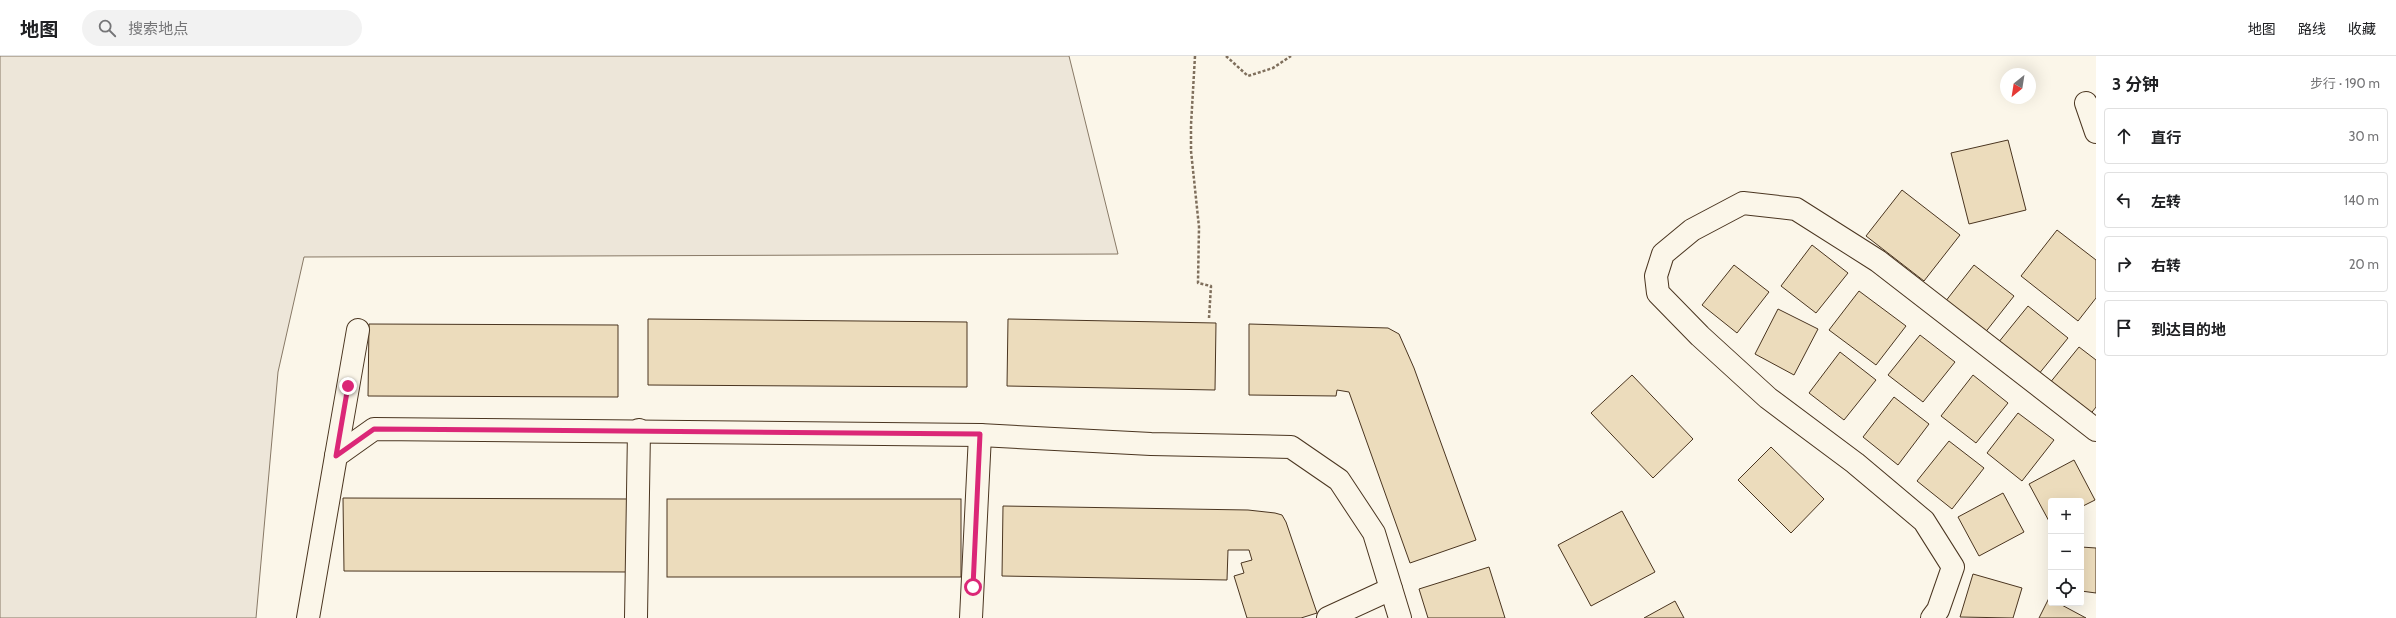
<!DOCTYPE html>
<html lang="zh">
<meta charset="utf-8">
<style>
body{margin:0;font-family:Cabin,"Noto Sans SC",sans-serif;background:#f2f2f2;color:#202124}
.controls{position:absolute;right:12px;bottom:12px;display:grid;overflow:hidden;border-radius:4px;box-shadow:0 4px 16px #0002}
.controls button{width:36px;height:36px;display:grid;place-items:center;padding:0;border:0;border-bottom:1px solid #e0e0e0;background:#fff;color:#202124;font:20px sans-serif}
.compass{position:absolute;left:2000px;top:12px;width:36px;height:36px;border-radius:50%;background:#fff;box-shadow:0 4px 16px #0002;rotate:210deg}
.stop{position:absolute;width:12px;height:12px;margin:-9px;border:3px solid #db2777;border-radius:50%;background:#fff}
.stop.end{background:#db2777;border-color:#fff;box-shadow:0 1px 4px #0008}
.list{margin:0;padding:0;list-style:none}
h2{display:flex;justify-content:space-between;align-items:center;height:52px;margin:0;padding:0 16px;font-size:17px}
h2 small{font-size:13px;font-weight:400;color:#757577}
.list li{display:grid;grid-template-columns:26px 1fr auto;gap:12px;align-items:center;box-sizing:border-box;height:56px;margin:0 8px 8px;padding:0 8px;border:1px solid #e0e0e0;border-radius:4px}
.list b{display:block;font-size:15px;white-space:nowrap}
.list em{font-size:13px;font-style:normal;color:#757577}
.icon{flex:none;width:22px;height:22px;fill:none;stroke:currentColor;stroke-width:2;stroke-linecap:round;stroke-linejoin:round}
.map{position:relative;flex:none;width:2096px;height:562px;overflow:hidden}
header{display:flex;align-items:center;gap:24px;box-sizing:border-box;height:56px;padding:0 20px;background:#fff;border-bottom:1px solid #e0e0e0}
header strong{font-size:19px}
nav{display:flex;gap:22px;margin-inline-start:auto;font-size:14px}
.search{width:280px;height:36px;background:#f2f2f2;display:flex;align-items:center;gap:10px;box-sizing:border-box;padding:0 14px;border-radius:22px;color:#757577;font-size:15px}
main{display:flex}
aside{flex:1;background:#fff}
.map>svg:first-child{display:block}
.green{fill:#ede6d9;stroke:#887966}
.building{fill:#ecdcbc;stroke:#4a3520}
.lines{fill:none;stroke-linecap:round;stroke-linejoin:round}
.minor-casing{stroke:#4a3520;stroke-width:24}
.path{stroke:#7f6f5c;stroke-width:2.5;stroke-dasharray:3 2;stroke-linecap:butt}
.minor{stroke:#fbf6e9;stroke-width:22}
.route{stroke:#db2777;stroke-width:5}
</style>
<header>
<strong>地图</strong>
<div class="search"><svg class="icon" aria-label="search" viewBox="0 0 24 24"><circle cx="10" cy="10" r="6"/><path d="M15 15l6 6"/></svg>搜索地点</div>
<nav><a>地图</a><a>路线</a><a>收藏</a></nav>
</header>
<main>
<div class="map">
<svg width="2096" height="562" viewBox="0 0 2096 562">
<rect width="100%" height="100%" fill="#fbf6e9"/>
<path class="green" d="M0,0H1069L1118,198L304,201L278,316L256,562H0Z"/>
<g class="building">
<path d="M2008,84L2026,154L1969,168L1951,97Z"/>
<path d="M1902,134L1960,179L1924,225L1866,180Z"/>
<path d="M2057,174L2096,204V242L2078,265L2021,220Z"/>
<path d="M1812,189L1848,217L1816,257L1781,230Z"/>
<path d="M1734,209L1769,236L1737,277L1702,249Z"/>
<path d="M1974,209L2014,240L1984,278L1945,246Z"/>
<path d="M1859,235L1906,270L1876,309L1829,274Z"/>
<path d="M2028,250L2068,282L2038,319L1998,287Z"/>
<path d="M1778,253L1818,273L1794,319L1755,298Z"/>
<path d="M648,263L967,266V331L648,329Z"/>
<path d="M1008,263L1216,267L1215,334L1007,330Z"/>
<path d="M369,268L618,269V341L368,340Z"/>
<path d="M1249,268L1388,272L1399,278L1414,312L1476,484L1410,507L1349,336L1337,334L1336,340L1249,339Z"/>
<path d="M1920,279L1955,306L1923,346L1888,319Z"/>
<path d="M2079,291L2096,304V351L2089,360L2049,328Z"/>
<path d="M1840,296L1876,324L1844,364L1809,337Z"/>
<path d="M1632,319L1693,383L1653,422L1591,357Z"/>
<path d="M1973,319L2008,347L1976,387L1941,360Z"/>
<path d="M1894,341L1929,368L1898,409L1863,381Z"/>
<path d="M2018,357L2054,384L2022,425L1987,397Z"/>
<path d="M1949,385L1984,412L1952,453L1917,425Z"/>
<path d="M1771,391L1824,443L1791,477L1738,424Z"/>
<path d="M2074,404L2095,444L2081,451V445H2051L2050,467L2029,428Z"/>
<path d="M2003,437L2024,476L1979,500L1958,461Z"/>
<path d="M343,442L631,443V516L344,515Z"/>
<rect x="667" y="443" width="294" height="78"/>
<path d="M1003,450L1248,454L1275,457L1282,459L1286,466L1317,557L1301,562H1247L1234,520L1244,517L1241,507L1252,504L1249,494H1228L1227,524L1002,520Z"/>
<path d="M1622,455L1655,516L1591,550L1558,489Z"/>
<path d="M2081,491L2096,492V537L2081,535Z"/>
<path d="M1489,511L1505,562H1428L1419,533Z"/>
<path d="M1973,518L2022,532L2013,562L1960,561Z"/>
<path d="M2049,542L2051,547H2058L2086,562H2039Z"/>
<path d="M1675,545L1684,562H1644Z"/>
</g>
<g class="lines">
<defs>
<g id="minor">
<path d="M2086,47L2096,76"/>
<path d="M336,400L358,274"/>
<path d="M308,562L336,400L374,373L980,379L1151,388L1291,391L1339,424L1374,477L1400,562"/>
<path d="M636,562L639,374"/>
<path d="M971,562L980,379"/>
<path d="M1328,562L1391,533"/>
<path d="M1932,562L1938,554L1953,511L1924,465L1855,407L1768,342L1700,280L1658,237L1656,220L1663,198L1692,174L1743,147L1796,153L1878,205L2096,374"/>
</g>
</defs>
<use href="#minor" class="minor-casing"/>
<g class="path">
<path d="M1195,0L1191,69V95L1199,171L1198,227L1211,230L1209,262"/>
<path d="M1226,0L1248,20L1273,12L1291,0"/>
</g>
<use href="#minor" class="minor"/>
</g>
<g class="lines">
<path class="route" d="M348,330L336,400L374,373L980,378L973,531"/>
</g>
</svg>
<div class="controls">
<button>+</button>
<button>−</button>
<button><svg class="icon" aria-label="locate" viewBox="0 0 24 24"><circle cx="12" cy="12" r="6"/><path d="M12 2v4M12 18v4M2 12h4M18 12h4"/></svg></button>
</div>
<svg class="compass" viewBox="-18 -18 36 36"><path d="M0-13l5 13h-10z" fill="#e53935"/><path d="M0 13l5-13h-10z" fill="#757577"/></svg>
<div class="stop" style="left:973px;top:531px"></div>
<div class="stop end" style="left:348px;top:330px"></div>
</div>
<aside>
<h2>3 分钟<small>步行 · 190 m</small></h2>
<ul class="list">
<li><svg class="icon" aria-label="ahead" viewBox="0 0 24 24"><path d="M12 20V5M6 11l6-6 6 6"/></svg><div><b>直行</b></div><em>30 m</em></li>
<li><svg class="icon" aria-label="left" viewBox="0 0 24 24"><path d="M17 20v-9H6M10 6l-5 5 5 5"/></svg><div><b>左转</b></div><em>140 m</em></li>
<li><svg class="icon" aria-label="right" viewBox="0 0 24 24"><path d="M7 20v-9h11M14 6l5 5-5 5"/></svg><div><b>右转</b></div><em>20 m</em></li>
<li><svg class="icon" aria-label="arrive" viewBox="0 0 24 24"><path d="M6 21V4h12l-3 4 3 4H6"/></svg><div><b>到达目的地</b></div></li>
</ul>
</aside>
</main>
